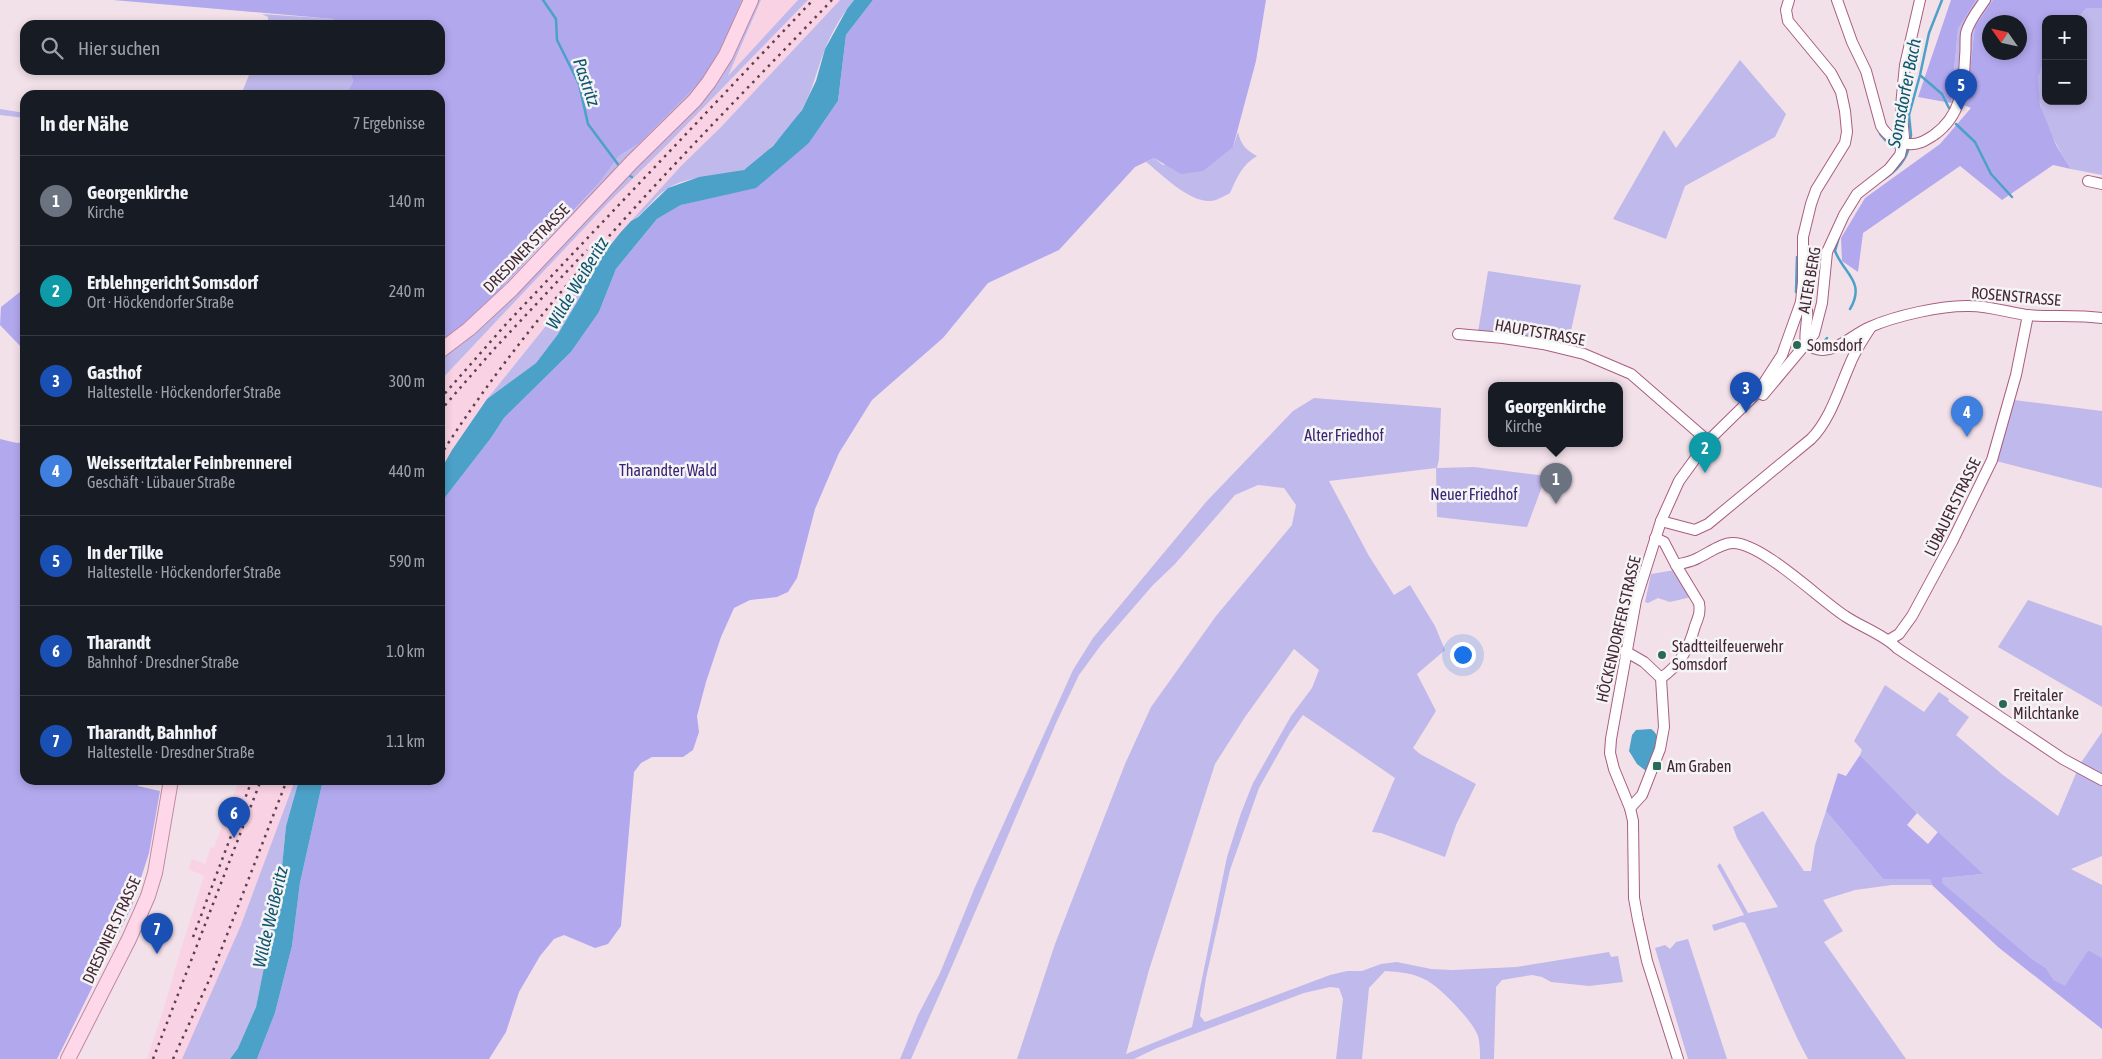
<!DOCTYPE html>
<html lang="de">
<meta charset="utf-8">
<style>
body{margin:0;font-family:"Asap Condensed",sans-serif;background:#20242c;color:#f1f3f6}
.controls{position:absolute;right:15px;top:15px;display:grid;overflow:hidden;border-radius:10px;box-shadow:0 2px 8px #0003}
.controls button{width:45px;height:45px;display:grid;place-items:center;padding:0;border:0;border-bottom:1px solid #363941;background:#171b24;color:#f1f3f6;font:25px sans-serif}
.compass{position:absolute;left:1982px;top:15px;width:45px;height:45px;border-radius:50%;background:#171b24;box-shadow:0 2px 8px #0003;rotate:304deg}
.you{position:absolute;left:1462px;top:654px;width:18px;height:18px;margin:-12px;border:4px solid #fff;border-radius:50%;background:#1a73e8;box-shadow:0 0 0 8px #1a73e833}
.badge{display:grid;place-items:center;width:32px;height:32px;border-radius:50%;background:#d93025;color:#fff;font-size:16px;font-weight:700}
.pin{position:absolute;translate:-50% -41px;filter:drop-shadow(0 1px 2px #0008)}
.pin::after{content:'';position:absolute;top:26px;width:18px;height:15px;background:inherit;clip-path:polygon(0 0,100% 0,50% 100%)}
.popup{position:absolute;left:1488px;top:382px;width:135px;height:65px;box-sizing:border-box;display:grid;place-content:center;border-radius:10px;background:#171b24;filter:drop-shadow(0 1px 4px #0005);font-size:16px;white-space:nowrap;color:#9ea1a6}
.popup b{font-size:19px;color:#f1f3f6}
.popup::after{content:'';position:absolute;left:50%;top:100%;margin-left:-10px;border:10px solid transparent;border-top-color:#171b24}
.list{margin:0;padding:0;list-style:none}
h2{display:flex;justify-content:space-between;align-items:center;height:65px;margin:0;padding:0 20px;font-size:21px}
h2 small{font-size:16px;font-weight:400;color:#9ea1a6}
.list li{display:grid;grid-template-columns:32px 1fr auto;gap:15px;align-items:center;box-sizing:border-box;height:90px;padding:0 20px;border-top:1px solid #363941}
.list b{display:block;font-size:19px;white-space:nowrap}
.list p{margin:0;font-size:16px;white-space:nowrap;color:#9ea1a6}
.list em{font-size:16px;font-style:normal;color:#9ea1a6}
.icon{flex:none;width:28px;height:28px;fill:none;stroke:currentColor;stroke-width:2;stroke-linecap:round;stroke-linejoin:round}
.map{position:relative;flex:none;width:2102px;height:1059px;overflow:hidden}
.search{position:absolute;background:#171b24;box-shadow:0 2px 8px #0003;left:20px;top:20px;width:425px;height:55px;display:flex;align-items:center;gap:12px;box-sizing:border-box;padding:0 18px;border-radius:15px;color:#9ea1a6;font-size:19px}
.panel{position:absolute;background:#171b24;box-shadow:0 2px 8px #0003;left:20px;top:90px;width:425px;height:695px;border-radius:15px}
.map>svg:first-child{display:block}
.built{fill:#f9d2e3}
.green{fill:#c0b9eb;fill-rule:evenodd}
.forest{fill:#b2a8ee;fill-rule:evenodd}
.water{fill:#4ca1c8}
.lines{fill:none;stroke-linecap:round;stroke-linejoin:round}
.stream{stroke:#4ca1c8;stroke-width:2.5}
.minor-casing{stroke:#a95d82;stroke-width:12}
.major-casing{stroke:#be88a1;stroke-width:16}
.minor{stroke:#fff;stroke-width:10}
.major{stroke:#fed8e9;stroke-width:14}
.rail{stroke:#5e3f4e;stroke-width:2.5;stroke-dasharray:2.5 5;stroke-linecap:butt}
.poi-dot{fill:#2a6956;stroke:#f4f4f4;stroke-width:2}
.labels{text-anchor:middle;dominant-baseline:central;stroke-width:5;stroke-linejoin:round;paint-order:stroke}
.street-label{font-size:16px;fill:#462535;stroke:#f4f4f4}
.poi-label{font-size:16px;fill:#462535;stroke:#f4f4f4;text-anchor:start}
.park-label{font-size:16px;fill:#3b2474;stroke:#f4f4f4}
.water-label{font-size:18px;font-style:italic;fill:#105570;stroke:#f4f4f4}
</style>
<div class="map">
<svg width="2102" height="1059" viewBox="0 0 2102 1059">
<rect width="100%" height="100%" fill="#f3e1e9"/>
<g class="built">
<path d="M761,0H798L727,78L748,31Z"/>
<path d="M808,0H840L721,127L681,166L620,233L487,399L440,471V381L608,203L668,144Z"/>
<path d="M239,780H295L241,925L182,1059H147L163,1011L181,949L204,876L188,869L192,859L205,864L211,847L214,848Z"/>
</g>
<g class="green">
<path d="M742,0H761L728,76L798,0H808L668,144L608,203L440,381V344L506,285L600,182L619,156L638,144L731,30Z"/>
<path d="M840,0H854C842,14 832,32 825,49C817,69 813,90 802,109C795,123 756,167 741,171C717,177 691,175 668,188C654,197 645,213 631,221L681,166L721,127Z"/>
<path d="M1976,0H1993L1975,26L1966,106L1951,103L1958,29Z"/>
<path d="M2087,8H2102V175L2071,169C2055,143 2035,110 2038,78C2038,71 2043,62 2046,55V101H2083V19H2076Z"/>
<path d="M262,14L335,19L337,25H268V17Z"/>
<path d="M1740,60L1786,114L1775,137L1685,186L1666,239L1613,219L1664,130L1676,148Z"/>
<path d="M251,70H350L353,81L346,95H241Z"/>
<path d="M0,109L25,113V118L0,115Z"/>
<path d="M1238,132C1241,145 1246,150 1257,156C1242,165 1237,177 1230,193C1226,195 1221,198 1216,200C1193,207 1163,175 1146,162L1154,158L1163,165L1233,147Z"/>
<path d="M590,271L583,292L558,334L536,363L487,399Z"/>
<path d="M1488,271L1581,285L1569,340L1564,344L1478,332Z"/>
<path d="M1314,398L1441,408L1439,459L1437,468L1474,467L1546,476L1527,527L1437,517L1436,468L1329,481L1369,556L1394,595L1410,585L1435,626L1445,650L1417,674L1436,711L1413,748L1420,754L1476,784L1456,825L1445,857L1381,833L1372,832L1395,778L1303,715L1290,733L1259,788L1230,870L1206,978L1200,1016L1205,1022L1330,975L1347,971H1362L1381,964L1397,962L1431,969L1453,970L1516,967L1609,952L1611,957L1618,956L1623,982L1589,986L1551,982L1542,977L1532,975L1502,980L1496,987L1494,1059H1480C1480,1052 1480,1043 1478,1036C1473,1021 1440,987 1426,980C1413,973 1400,972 1385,971L1369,988L1362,1059H1336L1343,999L1339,988L1330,987L1304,993L1157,1048L1134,1059H1017L1055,944L1125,764L1151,707L1216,616L1292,525L1296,505L1284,488L1258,485L1235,495L1175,564L1153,585L1101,645L1079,675L1057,721L949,973L911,1059H900L918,1015L940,973L975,887L1073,670L1093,638L1206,502L1293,411ZM1294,649L1319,670L1312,688L1291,716L1253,783L1241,813L1227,857L1192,1027L1126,1054L1149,970L1215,764L1245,717Z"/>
<path d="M2014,400L2102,411V488L1996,461Z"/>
<path d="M1675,570L1691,597L1670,602L1658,598L1648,603L1645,602L1651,574Z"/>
<path d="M2028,600L2102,626V707L1998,647Z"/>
<path d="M1885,685L1924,712L1939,692L1949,699L1948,701L1969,717L1956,735L2003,775L2058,816L2080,764L2102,732V856L2071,869L2102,885V959L2088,950L2065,987L2054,980L2046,968L2031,958L1941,883V878L1982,874L1917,813L1860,755L1862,750L1854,741Z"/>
<path d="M295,780H299L286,826L280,887L256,1007L238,1048L230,1059H182L241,925Z"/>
<path d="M1763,811L1804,871H1811L1815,845L1826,811L1883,879L1930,878L1932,885H1892L1855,890L1823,900L1843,931L1824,942L1906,1059H1808C1784,1015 1768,968 1745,923L1741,922L1714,931L1712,925L1744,915L1717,866L1720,863L1748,913L1778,907L1737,838L1733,827Z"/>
<path d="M1688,939L1727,1059H1688L1655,948L1665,945L1670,949L1676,942Z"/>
</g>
<g class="forest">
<path d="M113,0H742L721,51L710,70L687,95L638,144L619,156L600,182L480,311L440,344V95H346L353,81L350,70H440V25H337L334,19Z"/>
<path d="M873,0H1266L1256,61L1233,147L1203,171L1181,174L1154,158L1135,167L1059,250L988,283L943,338L872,400L839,453L815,509L797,578L788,592L777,597L750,600L734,608L721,637L706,682L697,716L699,732L693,750L683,757H652L641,763L634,772L621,926L608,944L595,948L564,935L554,939L540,956L519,992L506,1032L489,1059H257L275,1013L292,946L300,883L323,780H440V504L491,438L504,418L571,352L599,312L616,269L657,219L681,205L712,197L790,158L809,143L838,101L846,35Z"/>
<path d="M1951,0H1976L1958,29L1951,103L1918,97Z"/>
<path d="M1993,0H2102V8H2087L2076,19H2046V55L2038,77L2040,105L2056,145L2071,169L2053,165L2002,200L1960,166L1863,233L1858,272L1842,261L1841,238L1865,198L1940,144L1971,108L1966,106L1975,26ZM2020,22V52H1990V22Z"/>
<path d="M25,288V351L0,325L1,307Z"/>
<path d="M0,439L17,443L25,442V780H139L138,786L160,791L149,853L132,906L57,1059H0Z"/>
<path d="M1860,755L1917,813L1907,825L1928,844L1938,832L1983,874L1942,878V883L2031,958L2046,968L2054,980L2065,986L2088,950L2102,958V1029L1998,947L1932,885L1930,879H1883L1826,811L1838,773L1846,776Z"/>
</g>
<g class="water">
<path d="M854,0H873L846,35L838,101L809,143L756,188L681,205L657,219L616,269L599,312L571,352L504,418L491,438L440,504V471L452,450L487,399L536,363L558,334L583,292L590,271L620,233L631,221L638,217L668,188L699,177L744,170L773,146L802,110L816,81L825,49L847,9Z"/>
<path d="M1651,729C1666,739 1652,758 1646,771L1637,764L1629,751L1632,735L1636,730Z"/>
<path d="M299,780H323L300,883L292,946L275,1013L257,1059H230L238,1048L256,1007L280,887L286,826Z"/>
</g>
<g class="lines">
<g class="stream">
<path d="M543,0L556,19L557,40L579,84L588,124L620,167"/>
<path d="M1921,76L1942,94L1949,108"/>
<path d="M1956,124L1975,142L1991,174L2012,197"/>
<path d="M1880,134L1886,141"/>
<path d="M1910,141L1911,135L1909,115L1920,75L1929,33L1942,0"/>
<path d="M1891,145L1896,148"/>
<path d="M630,176L632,177"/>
<path d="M1884,179C1896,171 1906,161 1909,147"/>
<path d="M1839,237L1835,251C1844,274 1866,282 1850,309"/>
<path d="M1810,256L1823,254"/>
<path d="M1796,292L1797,257"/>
<path d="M1821,345L1827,338"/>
</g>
<defs>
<g id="minor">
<path d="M1837,0L1852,42L1866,71L1881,126C1887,136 1898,143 1909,144C1919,145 1926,140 1934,135C1961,116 1964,87 1965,57C1966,49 1965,41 1966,33C1969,21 1978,10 1985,0"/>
<path d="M2088,181L2102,184"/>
<path d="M1801,302L1805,303C1811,315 1803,331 1806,344C1830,361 1847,337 1870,327C1895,316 1942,305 1970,306C1988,306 2007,312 2026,315C2051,317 2077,315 2102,318"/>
<path d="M1458,334L1503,338L1543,344L1584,354L1631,374L1708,441"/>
<path d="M1763,395L1814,334L1822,303L1827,252L1844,215L1857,194L1889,169L1900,155L1904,137L1901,106L1905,65L1920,0"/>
<path d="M1661,521L1695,530L1708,524L1811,439C1830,420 1839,389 1850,364C1855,351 1863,339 1871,327"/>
<path d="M1655,538L1664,542L1676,565C1683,563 1691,562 1698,558C1709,553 1721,543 1733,543C1762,543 1819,599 1845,616C1861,627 1883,634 1897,648L2063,759L2102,780"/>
<path d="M1889,640L1899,634L1912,616L1952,542L1992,460L2016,375L2028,315"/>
<path d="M1625,651L1644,662L1661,678L1664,727L1660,749L1642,795L1630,808"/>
<path d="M1661,678C1680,665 1689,648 1695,626C1698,618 1701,612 1699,603L1676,565"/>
<path d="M1678,1059L1647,961L1638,920L1634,898L1633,821L1630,808L1614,769L1610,753L1611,739L1636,600L1661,521L1679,481L1708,441L1758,392L1782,355L1801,302L1803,282V237L1811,204L1816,190L1845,143L1847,132L1845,111L1841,92L1831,73L1788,21L1786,10L1789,0"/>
</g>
<g id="major">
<path d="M440,351L469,329L512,289L632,162L695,100L709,82L726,55L751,0"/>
<path d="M68,1059L129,939L148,896L155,873L171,780"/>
</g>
</defs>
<use href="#minor" class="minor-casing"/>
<use href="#major" class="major-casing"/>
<use href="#minor" class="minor"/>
<use href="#major" class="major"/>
<g class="rail">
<path d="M440,399L507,323L813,0"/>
<path d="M440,411L495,348L587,250"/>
<path d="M440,456C548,286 694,145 832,0"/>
<path d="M193,937L252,780"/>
<path d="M153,1059L261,780"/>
<path d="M173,1059L211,976L287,780"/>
</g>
</g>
<g class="poi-dot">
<circle cx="1797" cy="345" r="5"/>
<circle cx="1662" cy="655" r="5"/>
<circle cx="2003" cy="704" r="5"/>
<rect x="1652" y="761" width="10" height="10" rx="2.5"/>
</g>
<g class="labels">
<g class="street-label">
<text transform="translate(526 248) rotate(-46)">DRESDNER STRASSE</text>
<text transform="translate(1809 280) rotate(-80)">ALTER BERG</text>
<text transform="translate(2016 296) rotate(5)">ROSENSTRASSE</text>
<text transform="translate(1540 332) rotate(10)">HAUPTSTRASSE</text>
<text transform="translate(1952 507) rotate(-64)">LÜBAUER STRASSE</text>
<text transform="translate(1618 629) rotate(-77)">HÖCKENDORFER STRASSE</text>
<text transform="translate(111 930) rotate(-65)">DRESDNER STRASSE</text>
</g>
<g class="poi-label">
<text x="1807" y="345">Somsdorf</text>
<text x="1672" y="646">Stadtteilfeuerwehr<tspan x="1672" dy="18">Somsdorf</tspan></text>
<text x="2013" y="695">Freitaler<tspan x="2013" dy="18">Milchtanke</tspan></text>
<text x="1667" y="766">Am Graben</text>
</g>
<g class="park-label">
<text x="1344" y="435">Alter Friedhof</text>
<text x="668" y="470">Tharandter Wald</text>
<text x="1474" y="494">Neuer Friedhof</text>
</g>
<g class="water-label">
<text transform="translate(587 82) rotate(71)">Pastritz</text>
<text transform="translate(1904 93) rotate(-79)">Somsdorfer Bach</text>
<text transform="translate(577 283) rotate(-59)">Wilde Weißeritz</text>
<text transform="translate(270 917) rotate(-77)">Wilde Weißeritz</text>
</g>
</g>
</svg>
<div class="controls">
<button>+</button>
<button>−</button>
</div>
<svg class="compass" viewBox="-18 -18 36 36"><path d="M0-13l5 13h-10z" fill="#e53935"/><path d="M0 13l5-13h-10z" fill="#9ea1a6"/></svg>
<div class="you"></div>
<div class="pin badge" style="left:1556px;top:504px;background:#6b7280">1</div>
<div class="popup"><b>Georgenkirche</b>Kirche</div>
<div class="pin badge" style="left:1705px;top:473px;background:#0f9aa8">2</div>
<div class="pin badge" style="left:1746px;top:413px;background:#1a4fb4">3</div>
<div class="pin badge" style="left:1967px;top:437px;background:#3f7fe0">4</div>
<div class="pin badge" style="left:1961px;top:110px;background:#1a4fb4">5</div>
<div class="pin badge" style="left:234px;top:838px;background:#1a4fb4">6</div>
<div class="pin badge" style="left:157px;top:954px;background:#1a4fb4">7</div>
<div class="search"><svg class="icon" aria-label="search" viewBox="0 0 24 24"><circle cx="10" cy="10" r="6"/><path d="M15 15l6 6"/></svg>Hier suchen</div>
<section class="panel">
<h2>In der Nähe<small>7 Ergebnisse</small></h2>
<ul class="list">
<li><span class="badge" style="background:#6b7280">1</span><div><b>Georgenkirche</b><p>Kirche</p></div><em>140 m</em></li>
<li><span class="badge" style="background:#0f9aa8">2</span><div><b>Erblehngericht Somsdorf</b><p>Ort · Höckendorfer Straße</p></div><em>240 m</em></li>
<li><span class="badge" style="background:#1a4fb4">3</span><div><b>Gasthof</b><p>Haltestelle · Höckendorfer Straße</p></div><em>300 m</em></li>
<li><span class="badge" style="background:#3f7fe0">4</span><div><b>Weisseritztaler Feinbrennerei</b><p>Geschäft · Lübauer Straße</p></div><em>440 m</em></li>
<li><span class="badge" style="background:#1a4fb4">5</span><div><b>In der Tilke</b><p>Haltestelle · Höckendorfer Straße</p></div><em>590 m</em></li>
<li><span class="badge" style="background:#1a4fb4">6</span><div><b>Tharandt</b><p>Bahnhof · Dresdner Straße</p></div><em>1.0 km</em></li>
<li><span class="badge" style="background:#1a4fb4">7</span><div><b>Tharandt, Bahnhof</b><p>Haltestelle · Dresdner Straße</p></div><em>1.1 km</em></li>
</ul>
</section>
</div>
